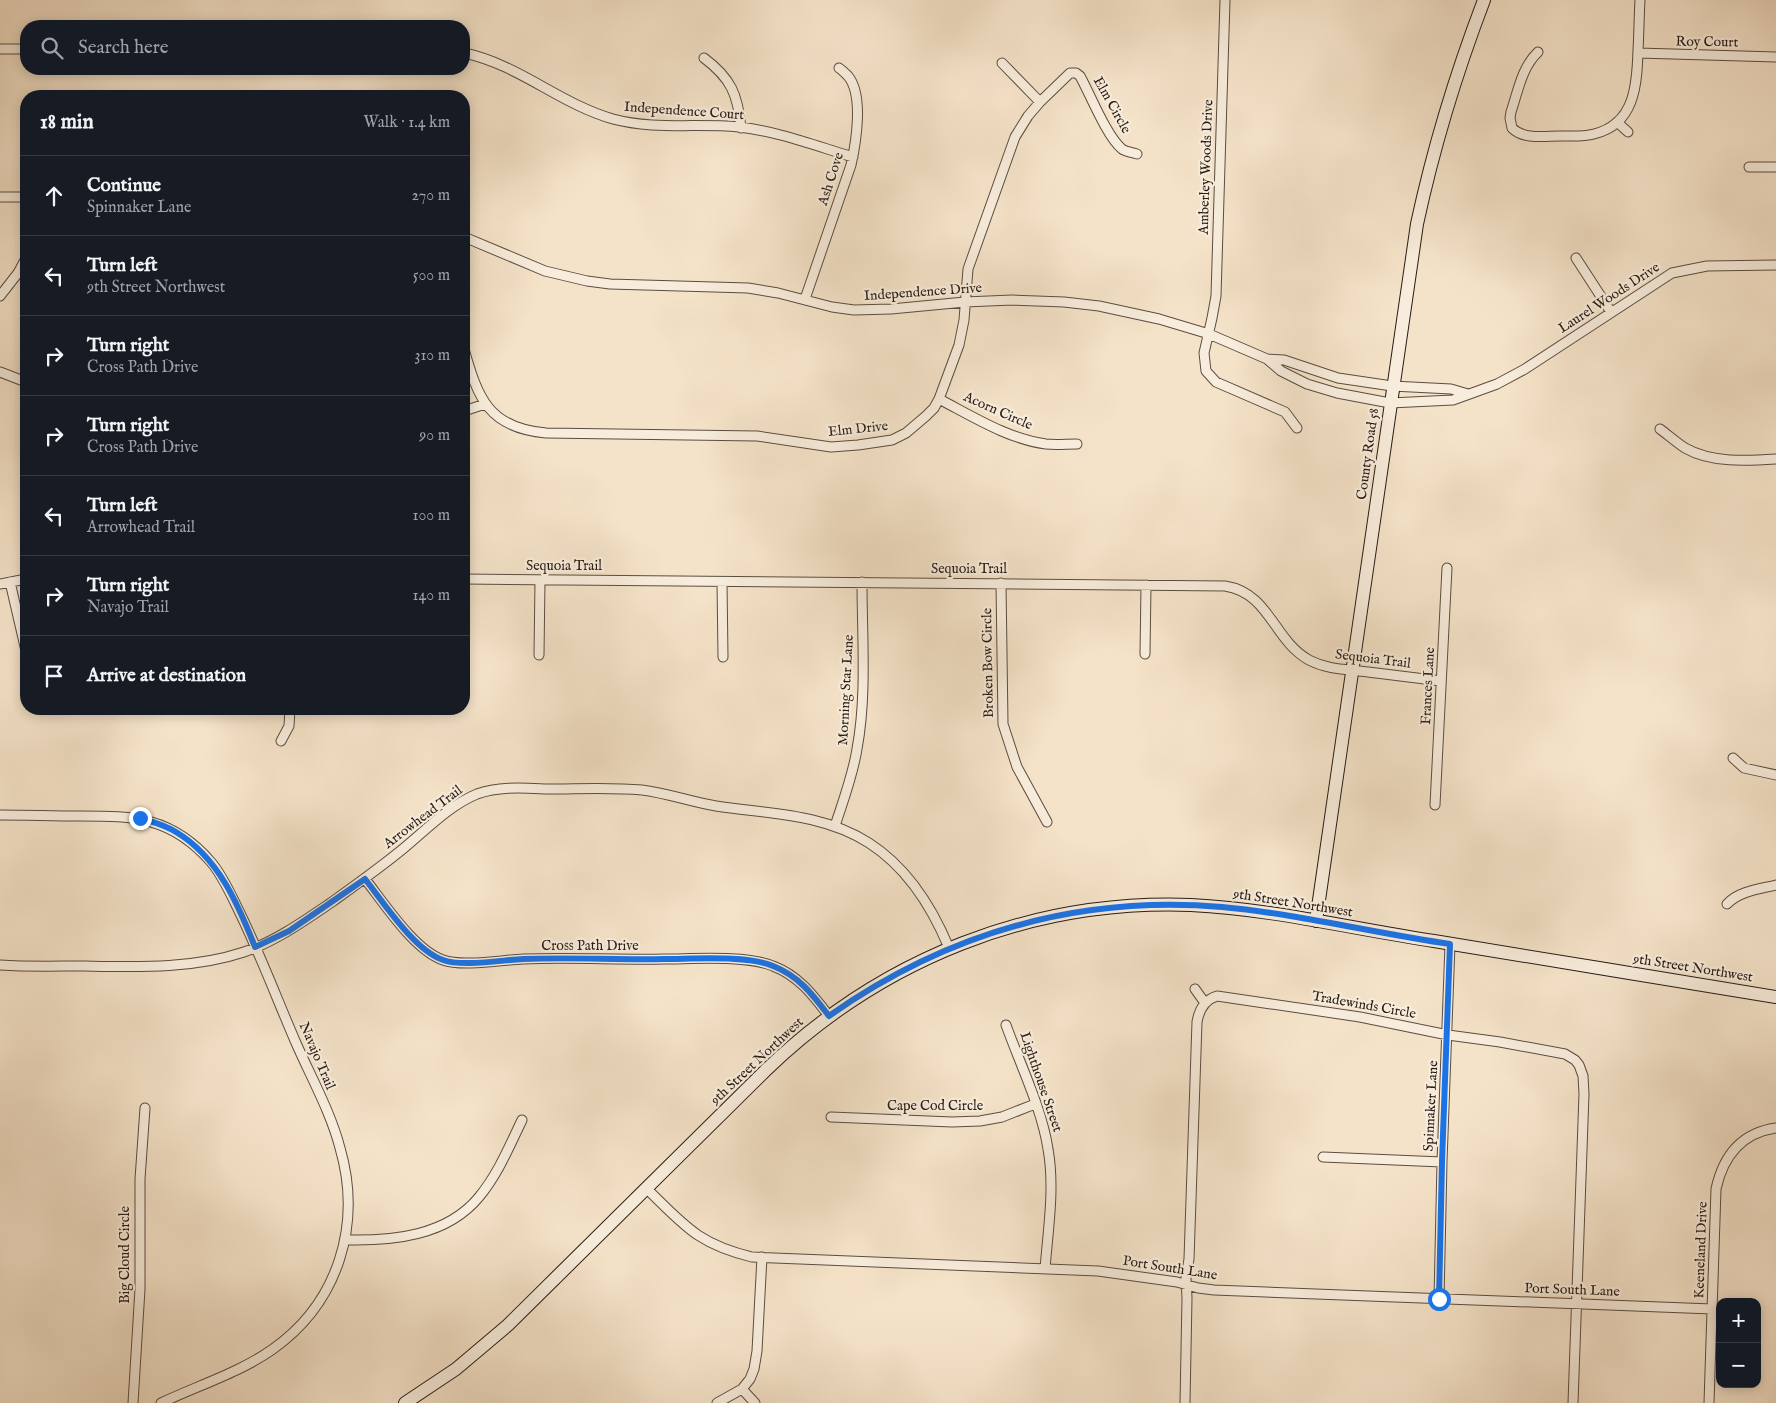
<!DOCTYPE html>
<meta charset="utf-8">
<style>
:root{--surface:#171b24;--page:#20242c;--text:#f1f3f6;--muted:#9ea1a6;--line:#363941}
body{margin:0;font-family:"IM FELL English",serif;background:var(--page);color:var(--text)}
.controls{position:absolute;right:15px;bottom:15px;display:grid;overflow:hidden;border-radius:10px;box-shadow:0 2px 12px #0003}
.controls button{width:45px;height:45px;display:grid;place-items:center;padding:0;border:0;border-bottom:1px solid var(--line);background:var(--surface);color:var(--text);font:25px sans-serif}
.stop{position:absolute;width:15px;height:15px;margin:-11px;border:4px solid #1a73e8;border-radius:50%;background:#fff}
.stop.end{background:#1a73e8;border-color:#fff;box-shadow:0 1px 5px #0008}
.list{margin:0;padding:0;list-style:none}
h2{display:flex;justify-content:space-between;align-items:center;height:65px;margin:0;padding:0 20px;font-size:21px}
h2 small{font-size:16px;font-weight:400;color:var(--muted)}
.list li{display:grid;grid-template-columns:32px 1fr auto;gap:15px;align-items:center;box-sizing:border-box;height:80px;padding:0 20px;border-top:1px solid var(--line)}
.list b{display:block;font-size:19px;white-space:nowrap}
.list p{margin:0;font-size:16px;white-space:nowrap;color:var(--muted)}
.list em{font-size:16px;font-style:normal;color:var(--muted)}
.icon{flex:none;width:28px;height:28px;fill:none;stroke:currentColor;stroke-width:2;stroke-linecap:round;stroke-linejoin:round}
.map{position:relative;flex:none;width:1776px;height:1403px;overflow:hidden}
.search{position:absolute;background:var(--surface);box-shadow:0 2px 12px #0003;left:20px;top:20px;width:450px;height:55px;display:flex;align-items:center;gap:12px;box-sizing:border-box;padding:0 18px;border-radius:20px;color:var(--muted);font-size:19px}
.panel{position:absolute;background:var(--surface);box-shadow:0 2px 12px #0003;left:20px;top:90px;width:450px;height:625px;border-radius:20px}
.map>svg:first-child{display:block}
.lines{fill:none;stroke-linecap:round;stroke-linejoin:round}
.street-casing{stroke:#5a4d41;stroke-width:11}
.secondary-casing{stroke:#271b14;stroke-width:14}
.street{stroke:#f8eddc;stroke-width:9}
.secondary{stroke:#f8eddc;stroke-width:12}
.route{stroke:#1a73e8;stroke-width:6}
.labels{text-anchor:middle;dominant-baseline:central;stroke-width:4.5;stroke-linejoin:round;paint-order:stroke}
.street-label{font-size:14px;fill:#271b14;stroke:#f8eddc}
</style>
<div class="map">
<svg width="1776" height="1403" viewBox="0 0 1776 1403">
<rect width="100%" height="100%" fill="#f5e3c9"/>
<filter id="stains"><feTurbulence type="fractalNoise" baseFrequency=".004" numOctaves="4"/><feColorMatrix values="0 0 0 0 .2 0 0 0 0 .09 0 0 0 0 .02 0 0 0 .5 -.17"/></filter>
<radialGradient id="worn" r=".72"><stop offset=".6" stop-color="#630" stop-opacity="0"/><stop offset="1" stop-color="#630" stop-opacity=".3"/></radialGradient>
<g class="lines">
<defs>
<path id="street" d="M 1225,0 L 1216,296 L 1212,318 L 1204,353 L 1206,371 L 1216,382 L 1285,412 L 1297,428
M 0,49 L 26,49
M 1538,52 C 1522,67 1518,91 1511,112 L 1510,118 L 1512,128 C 1524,140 1545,136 1560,136 C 1571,136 1583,137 1594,134 C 1635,124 1637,85 1638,50 C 1639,33 1639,17 1640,0
M 464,53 C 518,64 560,104 613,119 C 654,130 697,123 739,127 C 777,131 816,146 853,157
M 1638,53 L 1776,57
M 704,58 C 731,78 738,95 741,128
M 1002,63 L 1040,102
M 1617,122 L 1628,132
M 1749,167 L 1776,167
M 0,197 L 26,197
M 464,237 L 545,271 L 587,281 L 610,284 L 748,288 L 778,293 L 832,307 L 854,310 L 891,309 L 965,302 L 1012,300 L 1064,302 L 1099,306 L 1159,319 L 1209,334 L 1267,359 L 1281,371 L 1307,384 L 1337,393 L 1390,403 L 1453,400 L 1497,384 L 1525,369 L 1672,273 L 1707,266 L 1776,265
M 1576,258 L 1611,312
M 0,296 L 18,273 L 26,258
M 805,299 L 851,165 C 856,143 864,95 848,76 C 845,73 842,70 839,68
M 464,349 C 478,399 489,428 546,433 L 757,436 L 831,447 L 858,445 L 892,440 L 906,433 L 926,416 L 934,408 L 939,399 L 959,345 L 964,320 L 968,269 L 1015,137 L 1028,116 L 1040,102 L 1070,73 L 1076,73 L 1080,76 C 1090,94 1107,137 1122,149 C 1126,152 1132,152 1137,154
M 1267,359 L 1284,360 L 1338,378 L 1392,386 L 1451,389 L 1468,394
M 0,372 L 26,382
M 939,399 C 972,416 1008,439 1046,444 C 1056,445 1066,444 1077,444
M 464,411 L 485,404
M 1660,429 C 1668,435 1676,442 1685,448 C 1711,463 1747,461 1776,459
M 464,579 L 1225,586 C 1270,593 1273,640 1309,660 C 1328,670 1347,669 1368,672 C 1393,675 1417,678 1441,681
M 10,582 L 26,651
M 722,582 L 723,657
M 1001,583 L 1003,724 L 1017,767 L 1047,822
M 0,584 L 26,579
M 1145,654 L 1146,585
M 539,655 L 540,580
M 281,741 L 289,726 L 290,709
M 1733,758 L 1744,768 L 1776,775
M 1435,805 L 1447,568
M 0,815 C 27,815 53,816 80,816 C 135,816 172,817 211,862 C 223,876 231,895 239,911 C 260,954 277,999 296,1043 C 311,1077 331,1113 340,1148 C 362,1224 339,1302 273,1349 C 239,1373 199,1385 161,1403
M 835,826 C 843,801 853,775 857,749 C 867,695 862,637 862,582
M 365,879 C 384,903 414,950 443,960 C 462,967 502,960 523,959 C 570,957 617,960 664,959 C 693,959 747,955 773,966 C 799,976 813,995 829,1016
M 1727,904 C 1739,891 1760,889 1776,885
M 0,965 C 28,967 57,966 85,966 C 138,967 193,969 244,952 C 276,941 304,921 332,902 C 357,884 381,867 404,848 C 427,829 450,805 477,794 C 499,786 524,788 546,789 C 578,789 611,787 642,790 C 667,793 691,802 716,806 C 768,814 823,813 869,843 C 908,868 932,907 949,948
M 1195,989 L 1205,1003
M 1006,1025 C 1020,1064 1042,1109 1048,1149 C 1055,1188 1048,1229 1045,1269
M 831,1117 L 952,1122 L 980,1121 L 1002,1117 L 1035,1104
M 1323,1157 L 1442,1162
M 647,1189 C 685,1226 698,1244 752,1257 L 1098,1271 L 1177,1282 L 1198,1288 L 1214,1290 L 1712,1309
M 346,1240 C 393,1241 447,1236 479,1197 C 498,1174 509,1147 522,1120
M 1439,1299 L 1442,1162 L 1450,944
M 742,1389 L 755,1403
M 133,1403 L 140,1289 L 140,1179 L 145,1108
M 717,1403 L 742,1389 L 750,1379 L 754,1369 L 757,1351 L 762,1257
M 1185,1403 L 1187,1298 L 1186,1278 L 1189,1259 L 1197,1022 C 1199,1010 1204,1000 1217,996 L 1360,1017 L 1448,1035 L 1500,1042 L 1565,1054 L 1575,1060 L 1579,1065 L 1583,1076 L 1584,1094 L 1573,1403
M 1709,1403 L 1716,1189 C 1723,1157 1741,1133 1776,1128"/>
<path id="secondary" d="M 1316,921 L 1417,224 C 1434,145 1455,76 1484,0
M 405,1403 L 456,1369 L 508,1325 L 766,1070 C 881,959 1031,899 1191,905 C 1273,909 1353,929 1434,941 C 1548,960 1662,978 1776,997"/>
</defs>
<use href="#street" class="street-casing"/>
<use href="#secondary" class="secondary-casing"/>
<use href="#street" class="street"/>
<use href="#secondary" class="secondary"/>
</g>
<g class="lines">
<path class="route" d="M 140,818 C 153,822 165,825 176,832 C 218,857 238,904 255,947 L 289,931 L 365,879 C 384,903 414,950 443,960 C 462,967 502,960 523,959 C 570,957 617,960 664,959 C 693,959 748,955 773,966 C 799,976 813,995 829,1016 C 947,933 1077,895 1222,907 C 1298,914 1374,933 1450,944 L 1442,1162 L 1439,1299"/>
</g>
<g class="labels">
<g class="street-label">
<text transform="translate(1707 42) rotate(1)">Roy Court</text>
<text transform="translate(1112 105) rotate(61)">Elm Circle</text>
<text transform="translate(684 111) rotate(4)">Independence Court</text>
<text transform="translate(1206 167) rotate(-88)">Amberley Woods Drive</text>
<text transform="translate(831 179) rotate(-72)">Ash Cove</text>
<text transform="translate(923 292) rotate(-4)">Independence Drive</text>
<text transform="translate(1609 298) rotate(-33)">Laurel Woods Drive</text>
<text transform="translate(998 411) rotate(24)">Acorn Circle</text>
<text transform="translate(858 429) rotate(-6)">Elm Drive</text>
<text transform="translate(1368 454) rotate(-82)">County Road 58</text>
<text x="564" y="566">Sequoia Trail</text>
<text x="969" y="569">Sequoia Trail</text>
<text transform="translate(1373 659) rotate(7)">Sequoia Trail</text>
<text transform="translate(988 663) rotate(-91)">Broken Bow Circle</text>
<text transform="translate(1428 686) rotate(-87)">Frances Lane</text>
<text transform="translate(846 690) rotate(-87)">Morning Star Lane</text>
<text transform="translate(423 817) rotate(-37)">Arrowhead Trail</text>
<text transform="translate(1293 903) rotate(9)">9th Street Northwest</text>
<text x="590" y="946">Cross Path Drive</text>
<text transform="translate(1693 968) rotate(9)">9th Street Northwest</text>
<text transform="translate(1364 1005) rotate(10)">Tradewinds Circle</text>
<text transform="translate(317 1056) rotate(67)">Navajo Trail</text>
<text transform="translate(757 1061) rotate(-43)">9th Street Northwest</text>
<text transform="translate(1041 1082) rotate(71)">Lighthouse Street</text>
<text x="935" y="1106">Cape Cod Circle</text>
<text transform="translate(1431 1106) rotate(-87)">Spinnaker Lane</text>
<text transform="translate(1701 1250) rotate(-88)">Keeneland Drive</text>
<text transform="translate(125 1255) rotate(-90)">Big Cloud Circle</text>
<text transform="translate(1170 1268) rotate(9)">Port South Lane</text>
<text transform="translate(1572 1290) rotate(2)">Port South Lane</text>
</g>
</g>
<rect width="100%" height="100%" filter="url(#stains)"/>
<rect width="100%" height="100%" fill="url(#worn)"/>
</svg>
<div class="controls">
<button>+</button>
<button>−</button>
</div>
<div class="stop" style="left:1439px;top:1299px"></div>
<div class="stop end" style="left:140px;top:818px"></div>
<div class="search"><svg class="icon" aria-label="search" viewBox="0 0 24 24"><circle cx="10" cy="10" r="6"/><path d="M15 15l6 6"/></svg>Search here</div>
<section class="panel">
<h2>18 min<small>Walk · 1.4 km</small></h2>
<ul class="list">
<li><svg class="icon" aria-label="ahead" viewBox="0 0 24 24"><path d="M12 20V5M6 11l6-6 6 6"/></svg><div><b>Continue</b><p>Spinnaker Lane</p></div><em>270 m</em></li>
<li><svg class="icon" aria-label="left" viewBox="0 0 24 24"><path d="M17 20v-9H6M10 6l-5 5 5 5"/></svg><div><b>Turn left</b><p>9th Street Northwest</p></div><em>500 m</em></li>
<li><svg class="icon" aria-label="right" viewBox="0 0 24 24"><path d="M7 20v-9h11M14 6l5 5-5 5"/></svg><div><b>Turn right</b><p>Cross Path Drive</p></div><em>310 m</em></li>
<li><svg class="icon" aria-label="right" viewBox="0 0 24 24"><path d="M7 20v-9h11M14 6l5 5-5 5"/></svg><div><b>Turn right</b><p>Cross Path Drive</p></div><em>90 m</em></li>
<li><svg class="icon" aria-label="left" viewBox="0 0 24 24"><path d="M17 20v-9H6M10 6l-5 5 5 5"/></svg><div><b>Turn left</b><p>Arrowhead Trail</p></div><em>100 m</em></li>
<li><svg class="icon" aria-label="right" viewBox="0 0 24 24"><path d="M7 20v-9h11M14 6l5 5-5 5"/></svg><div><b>Turn right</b><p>Navajo Trail</p></div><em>140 m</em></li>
<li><svg class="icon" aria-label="arrive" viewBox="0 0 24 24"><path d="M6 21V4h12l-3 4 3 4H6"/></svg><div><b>Arrive at destination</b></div></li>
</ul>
</section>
</div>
